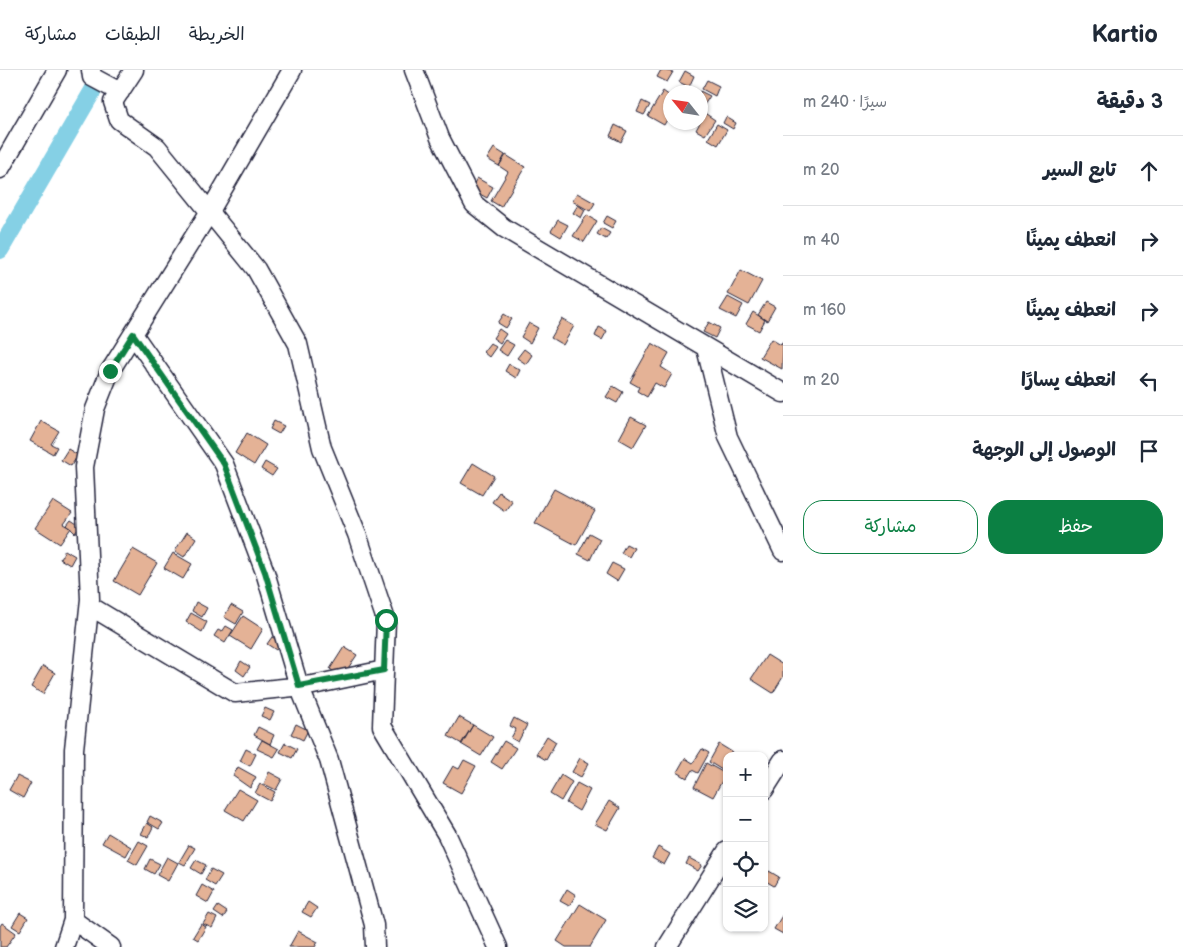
<!DOCTYPE html>
<html lang="ar">
<meta charset="utf-8">
<style>
:root{--surface:#fff;--page:#f2f2f3;--text:#1f2937;--muted:#747a83;--line:#e0e1e3;--accent:#0b8043}
body{margin:0;font-family:"Balsamiq Sans","Playpen Sans Arabic",sans-serif;background:var(--page);color:var(--text);direction:rtl}
.controls{position:absolute;right:15px;bottom:15px;display:grid;overflow:hidden;border-radius:10px;box-shadow:0 1px 4px #0004}
.controls button{width:45px;height:45px;display:grid;place-items:center;padding:0;border:0;border-bottom:1px solid var(--line);background:var(--surface);color:var(--text);font:25px sans-serif}
.compass{position:absolute;left:663px;top:15px;width:45px;height:45px;border-radius:50%;background:var(--surface);box-shadow:0 1px 4px #0004;rotate:300deg}
.stop{position:absolute;width:15px;height:15px;margin:-11px;border:4px solid #0b8043;border-radius:50%;background:#fff}
.stop.end{background:#0b8043;border-color:#fff;box-shadow:0 1px 5px #0008}
.list{margin:0;padding:0;list-style:none}
h2{display:flex;justify-content:space-between;align-items:center;height:65px;margin:0;padding:0 20px;font-size:21px}
h2 small{font-size:16px;font-weight:400;color:var(--muted)}
.list li{display:grid;grid-template-columns:32px 1fr auto;gap:15px;align-items:center;box-sizing:border-box;height:70px;padding:0 20px;border-top:1px solid var(--line)}
.list b{display:block;font-size:19px;white-space:nowrap}
.list em{font-size:16px;font-style:normal;color:var(--muted)}
.actions{display:flex;gap:10px;padding:15px 20px}
.actions a{flex:1;padding:11px 0;border:1px solid var(--accent);border-radius:20px;text-align:center;font-size:18px;color:var(--accent)}
.actions .main{background:var(--accent);color:#fff}
.icon{flex:none;width:28px;height:28px;fill:none;stroke:currentColor;stroke-width:2;stroke-linecap:round;stroke-linejoin:round}
.map{position:relative;flex:none;width:783px;height:877px;overflow:hidden;direction:ltr}
header{display:flex;align-items:center;gap:30px;box-sizing:border-box;height:70px;padding:0 25px;background:var(--surface);border-bottom:1px solid var(--line)}
header strong{font-size:24px}
nav{display:flex;gap:28px;margin-inline-start:auto;font-size:18px}
main{display:flex}
aside{flex:1;background:var(--surface)}
.map>svg:first-child{display:block}
.lines{fill:none;stroke-linecap:round;stroke-linejoin:round}
.canal{stroke:#85d0e5;stroke-width:18}
.building{fill:#e4b296;stroke:#22223b}
.minor-casing{stroke:#22223b;stroke-width:21}
.minor{stroke:#fff;stroke-width:18}
.route{stroke:#0b8043;stroke-width:6}
</style>
<header>
<strong>Kartio</strong>
<nav><a>الخريطة</a><a>الطبقات</a><a>مشاركة</a></nav>
</header>
<main>
<aside>
<h2>3 دقيقة<small>سيرًا · 240 m</small></h2>
<ul class="list">
<li><svg class="icon" aria-label="ahead" viewBox="0 0 24 24"><path d="M12 20V5M6 11l6-6 6 6"/></svg><div><b>تابع السير</b></div><em>20 m</em></li>
<li><svg class="icon" aria-label="right" viewBox="0 0 24 24"><path d="M7 20v-9h11M14 6l5 5-5 5"/></svg><div><b>انعطف يمينًا</b></div><em>40 m</em></li>
<li><svg class="icon" aria-label="right" viewBox="0 0 24 24"><path d="M7 20v-9h11M14 6l5 5-5 5"/></svg><div><b>انعطف يمينًا</b></div><em>160 m</em></li>
<li><svg class="icon" aria-label="left" viewBox="0 0 24 24"><path d="M17 20v-9H6M10 6l-5 5 5 5"/></svg><div><b>انعطف يسارًا</b></div><em>20 m</em></li>
<li><svg class="icon" aria-label="arrive" viewBox="0 0 24 24"><path d="M6 21V4h12l-3 4 3 4H6"/></svg><div><b>الوصول إلى الوجهة</b></div></li>
</ul>
<div class="actions"><a class="main">حفظ</a><a>مشاركة</a></div>
</aside>
<div class="map">
<svg width="783" height="877" viewBox="0 0 783 877">
<rect width="100%" height="100%" fill="#fff"/>
<filter id="ink" filterUnits="userSpaceOnUse"><feTurbulence type="fractalNoise" baseFrequency=".02" numOctaves="2"/><feDisplacementMap in="SourceGraphic" scale="10" xChannelSelector="R" yChannelSelector="G"/><feConvolveMatrix kernelMatrix="1 2 1 2 8 2 1 2 1" color-interpolation-filters="sRGB"/></filter>
<g filter="url(#ink)">
<g class="lines">
<path class="canal" d="M 0,180 L 95,17"/>
</g>
<path class="building" d="M 661,0 L 673,2 L 667,12 L 657,7 Z
M 685,1 L 694,6 L 689,17 L 679,12 Z
M 707,10 L 719,16 L 715,26 L 702,19 Z
M 663,21 L 670,26 L 670,49 L 668,48 L 664,55 L 648,46 Z
M 700,21 L 710,26 L 704,35 L 700,33 Z
M 642,31 L 650,35 L 644,45 L 637,42 Z
M 703,42 L 715,50 L 705,65 L 696,60 L 702,49 L 700,47 Z
M 726,47 L 736,53 L 733,59 L 723,53 Z
M 717,54 L 727,60 L 718,75 L 708,69 Z
M 615,55 L 627,61 L 621,72 L 610,66 Z
M 494,78 L 505,85 L 499,96 L 487,89 Z
M 506,85 L 525,97 L 501,137 L 491,131 L 508,102 L 499,96 Z
M 477,108 L 493,117 L 487,128 L 471,119 Z
M 577,123 L 595,133 L 590,141 L 572,131 Z
M 578,135 L 585,140 L 581,148 L 573,143 Z
M 587,145 L 597,151 L 584,172 L 573,166 Z
M 607,146 L 616,151 L 612,158 L 603,153 Z
M 558,150 L 568,155 L 561,167 L 551,161 Z
M 601,158 L 610,163 L 606,169 L 597,164 Z
M 741,200 L 762,211 L 749,235 L 728,224 Z
M 728,227 L 743,235 L 736,248 L 720,240 Z
M 766,232 L 775,237 L 767,251 L 758,245 Z
M 753,242 L 765,250 L 759,261 L 746,254 Z
M 504,244 L 512,249 L 506,258 L 498,253 Z
M 562,249 L 574,256 L 563,275 L 551,268 Z
M 709,252 L 720,258 L 715,268 L 703,262 Z
M 529,253 L 538,258 L 530,273 L 521,267 Z
M 599,257 L 607,261 L 602,270 L 595,266 Z
M 499,259 L 506,264 L 500,273 L 493,268 Z
M 771,269 L 781,275 L 783,271 L 782,299 L 760,287 Z
M 505,270 L 514,275 L 507,286 L 498,280 Z
M 490,273 L 496,277 L 489,287 L 483,282 Z
M 652,273 L 669,283 L 661,297 L 672,304 L 664,318 L 655,313 L 647,327 L 637,321 L 639,317 L 630,312 Z
M 524,279 L 532,285 L 526,294 L 517,288 Z
M 509,294 L 520,300 L 516,308 L 505,301 Z
M 613,316 L 623,322 L 617,333 L 606,327 Z
M 631,347 L 646,355 L 633,377 L 619,369 Z
M 41,351 L 59,361 L 51,374 L 57,377 L 53,384 L 30,371 Z
M 274,351 L 284,356 L 279,364 L 270,359 Z
M 247,363 L 266,375 L 254,395 L 235,383 Z
M 68,379 L 78,385 L 71,396 L 61,390 Z
M 265,392 L 277,399 L 272,406 L 261,399 Z
M 473,393 L 494,406 L 482,425 L 461,413 Z
M 554,419 L 595,441 L 576,475 L 535,453 Z
M 499,422 L 512,431 L 505,441 L 492,432 Z
M 53,431 L 72,443 L 64,454 L 71,458 L 60,474 L 35,458 Z
M 71,450 L 80,456 L 75,463 L 67,455 Z
M 187,462 L 196,468 L 184,487 L 175,481 Z
M 589,463 L 600,469 L 590,490 L 578,484 Z
M 626,474 L 634,478 L 629,487 L 621,483 Z
M 133,479 L 157,493 L 138,525 L 114,511 Z
M 65,480 L 75,486 L 70,495 L 60,489 Z
M 173,483 L 192,494 L 183,509 L 164,498 Z
M 612,493 L 624,499 L 617,511 L 606,504 Z
M 196,532 L 207,538 L 202,547 L 192,541 Z
M 231,535 L 243,542 L 236,554 L 224,547 Z
M 191,543 L 207,552 L 202,562 L 186,552 Z
M 243,546 L 263,559 L 251,579 L 230,566 Z
M 226,556 L 233,560 L 225,573 L 214,566 L 218,560 L 222,562 Z
M 272,567 L 281,572 L 276,580 L 267,574 Z
M 344,577 L 357,585 L 342,607 L 330,599 Z
M 767,585 L 783,595 L 783,607 L 773,623 L 751,609 Z
M 241,591 L 250,597 L 244,606 L 236,600 Z
M 43,596 L 55,603 L 43,624 L 31,617 Z
M 265,638 L 274,642 L 270,650 L 261,646 Z
M 459,647 L 473,655 L 462,674 L 448,666 Z
M 514,648 L 527,655 L 518,672 L 511,668 L 516,659 L 510,656 Z
M 296,654 L 308,660 L 303,670 L 291,664 Z
M 473,655 L 493,667 L 481,686 L 461,674 Z
M 258,657 L 274,665 L 270,674 L 254,665 Z
M 547,666 L 556,672 L 546,690 L 536,684 Z
M 262,670 L 279,679 L 274,687 L 257,679 Z
M 504,671 L 516,678 L 502,699 L 491,692 Z
M 285,673 L 297,679 L 292,688 L 280,682 Z
M 719,674 L 732,682 L 730,686 L 727,686 L 727,692 L 722,700 L 709,692 Z
M 246,679 L 256,684 L 250,696 L 240,691 Z
M 702,679 L 709,683 L 698,703 L 692,700 L 687,708 L 677,702 L 685,688 L 693,693 Z
M 580,688 L 589,693 L 581,707 L 572,702 Z
M 464,690 L 476,696 L 461,723 L 443,713 L 453,696 L 459,699 Z
M 706,693 L 726,704 L 713,727 L 694,717 Z
M 238,697 L 256,707 L 250,718 L 233,706 Z
M 269,702 L 282,709 L 276,720 L 264,714 Z
M 561,705 L 572,712 L 561,731 L 550,724 Z
M 17,706 L 31,713 L 23,728 L 9,720 Z
M 577,713 L 590,720 L 579,741 L 566,733 Z
M 260,714 L 275,722 L 270,731 L 255,723 Z
M 238,719 L 257,730 L 244,751 L 225,740 Z
M 609,731 L 620,738 L 607,760 L 595,754 Z
M 150,746 L 163,753 L 159,759 L 147,752 Z
M 147,753 L 153,757 L 148,767 L 141,764 Z
M 108,763 L 131,777 L 126,786 L 102,773 Z
M 139,771 L 148,776 L 137,795 L 128,790 Z
M 189,775 L 195,778 L 185,795 L 179,792 Z
M 658,777 L 670,784 L 664,795 L 652,788 Z
M 167,787 L 178,793 L 168,811 L 157,805 Z
M 689,788 L 702,795 L 698,801 L 686,794 Z
M 150,789 L 160,794 L 154,804 L 145,799 Z
M 196,790 L 206,795 L 201,804 L 191,798 Z
M 211,799 L 222,805 L 215,816 L 205,810 Z
M 769,801 L 779,807 L 774,816 L 764,810 Z
M 202,815 L 214,822 L 208,833 L 196,826 Z
M 567,819 L 576,825 L 569,836 L 560,831 Z
M 308,832 L 317,838 L 311,847 L 302,842 Z
M 580,834 L 606,850 L 590,877 L 566,877 L 557,871 Z
M 218,836 L 227,842 L 223,848 L 214,842 Z
M 20,843 L 28,848 L 20,861 L 12,856 Z
M 209,844 L 217,848 L 212,858 L 203,854 Z
M 783,844 L 783,864 L 774,859 Z
M 2,853 L 16,863 L 6,877 L 0,877 L 0,856 Z
M 201,854 L 206,857 L 198,870 L 193,867 Z
M 298,861 L 318,872 L 315,877 L 289,877 Z"/>
<g class="lines">
<defs>
<path id="minor" d="M 91,0 L 92,7 L 120,22
M 134,0 L 113,32 L 119,50 L 157,77 L 256,199 L 298,274 L 322,378 L 357,464 L 386,550 L 382,656 L 447,765 L 498,877
M 414,0 L 440,68 L 474,134 L 504,158 L 783,323
M 0,99 L 57,0
M 133,264 L 224,394 L 265,502 L 299,616 L 329,690 L 374,855 L 375,877
M 706,278 L 728,367 L 783,481
M 90,536 L 235,623 L 313,615 L 384,600
M 764,720 L 783,690
M 73,850 L 111,877
M 64,877 L 73,850 L 74,679 L 90,529 L 84,397 L 95,339 L 110,301 L 210,141 L 292,0
M 667,877 L 727,781"/>
</defs>
<use href="#minor" class="minor-casing"/>
<use href="#minor" class="minor"/>
</g>
</g>
<g class="lines" filter="url(#ink)">
<path class="route" d="M 110,301 L 133,264 L 224,394 L 265,502 L 299,616 L 384,600 L 386,550"/>
</g>
</svg>
<div class="controls">
<button>+</button>
<button>−</button>
<button><svg class="icon" aria-label="locate" viewBox="0 0 24 24"><circle cx="12" cy="12" r="6"/><path d="M12 2v4M12 18v4M2 12h4M18 12h4"/></svg></button>
<button><svg class="icon" aria-label="layers" viewBox="0 0 24 24"><path d="M12 4l9 5-9 5-9-5zM3 14l9 5 9-5"/></svg></button>
</div>
<svg class="compass" viewBox="-18 -18 36 36"><path d="M0-13l5 13h-10z" fill="#e53935"/><path d="M0 13l5-13h-10z" fill="#747a83"/></svg>
<div class="stop" style="left:386px;top:550px"></div>
<div class="stop end" style="left:110px;top:301px"></div>
</div>
</main>
